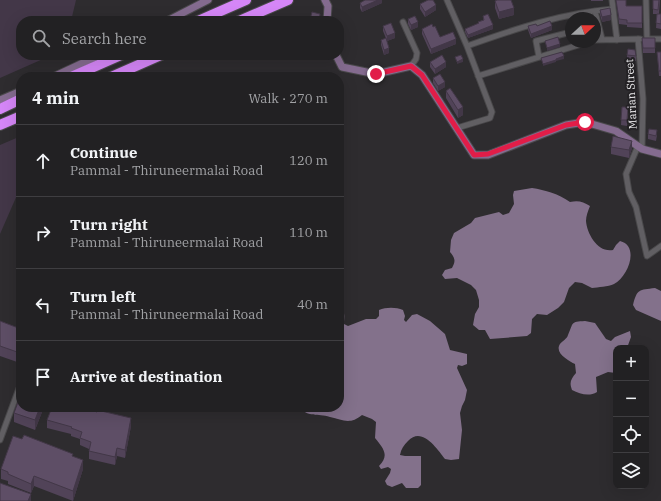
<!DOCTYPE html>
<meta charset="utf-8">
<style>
:root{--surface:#222123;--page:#2e2e30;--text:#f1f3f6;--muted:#a2a3a6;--line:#3f3e41}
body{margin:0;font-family:"IBM Plex Serif",serif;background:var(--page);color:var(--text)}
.controls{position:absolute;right:12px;bottom:12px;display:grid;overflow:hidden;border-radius:8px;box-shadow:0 4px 16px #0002}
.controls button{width:36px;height:36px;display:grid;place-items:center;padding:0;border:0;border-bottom:1px solid var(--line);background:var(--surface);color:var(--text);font:20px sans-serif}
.compass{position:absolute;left:565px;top:12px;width:36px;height:36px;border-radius:50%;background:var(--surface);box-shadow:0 4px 16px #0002;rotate:69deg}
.stop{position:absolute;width:12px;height:12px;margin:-9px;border:3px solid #e11d48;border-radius:50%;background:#fff}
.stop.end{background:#e11d48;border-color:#fff;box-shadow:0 1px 4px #0008}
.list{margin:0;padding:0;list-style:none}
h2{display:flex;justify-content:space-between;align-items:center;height:52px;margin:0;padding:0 16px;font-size:17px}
h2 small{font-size:13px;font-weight:400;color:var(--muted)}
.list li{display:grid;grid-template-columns:26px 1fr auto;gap:12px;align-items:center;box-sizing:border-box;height:72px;padding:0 16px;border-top:1px solid var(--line)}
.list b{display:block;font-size:15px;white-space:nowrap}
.list p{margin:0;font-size:13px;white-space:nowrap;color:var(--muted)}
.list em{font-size:13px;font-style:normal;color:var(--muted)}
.icon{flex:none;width:22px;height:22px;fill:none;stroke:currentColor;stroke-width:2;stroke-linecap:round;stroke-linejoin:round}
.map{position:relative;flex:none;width:661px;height:501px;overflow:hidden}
.search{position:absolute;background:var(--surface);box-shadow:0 4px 16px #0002;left:16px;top:16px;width:328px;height:44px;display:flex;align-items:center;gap:10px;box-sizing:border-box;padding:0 14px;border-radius:16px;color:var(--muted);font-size:15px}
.panel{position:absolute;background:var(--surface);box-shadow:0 4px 16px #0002;left:16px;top:72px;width:328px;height:340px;border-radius:16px}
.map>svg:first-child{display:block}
.green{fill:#433748}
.water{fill:#83718b}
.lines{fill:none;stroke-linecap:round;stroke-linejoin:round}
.street-casing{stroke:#49484a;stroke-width:7}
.secondary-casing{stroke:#49484a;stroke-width:9}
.highway-casing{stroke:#49484a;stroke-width:12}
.street{stroke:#615f63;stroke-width:5}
.secondary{stroke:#846b8f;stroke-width:7}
.highway{stroke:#d586f7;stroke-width:10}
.wall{fill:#514358}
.shaded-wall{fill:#423747}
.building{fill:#5e4e66;stroke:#423747}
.route{stroke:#e11d48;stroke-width:5}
.labels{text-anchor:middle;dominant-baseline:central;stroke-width:4;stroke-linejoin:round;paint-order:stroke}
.street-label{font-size:11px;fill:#ecebed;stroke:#242225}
</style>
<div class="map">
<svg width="661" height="501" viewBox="0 0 661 501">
<rect width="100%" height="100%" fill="#2e2c2f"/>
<path class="green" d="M 0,0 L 76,0 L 71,21 L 21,21 L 21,55 L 52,55 L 0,78 Z
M 21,136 L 21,186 L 0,234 L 0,145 Z"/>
<path class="water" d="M 532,188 C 545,190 559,194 570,202 C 579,200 583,202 590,206 C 588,211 586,216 586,221 C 587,234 598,253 613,250 L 616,245 L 620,241 C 640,246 628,277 614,284 C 608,287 598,287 592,288 L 582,283 L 575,282 L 569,288 L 564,302 L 558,308 L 547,315 L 537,314 L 532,319 L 531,333 L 527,336 L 490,339 L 485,330 L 479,330 L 473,325 L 475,314 L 479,307 L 479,300 L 476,290 L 471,285 L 457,278 L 445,279 L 442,275 L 445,270 L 452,268 C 456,261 455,258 450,252 L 451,240 L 454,233 L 471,223 L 475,218 L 499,212 L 503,215 L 509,213 L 514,204 L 513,195 L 514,191 Z
M 655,288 L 661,291 L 661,321 L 636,310 L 633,305 C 637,289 639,290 655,288 Z
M 339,305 C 346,312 344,315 344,324 L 348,326 L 366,319 L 376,319 L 379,316 L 379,310 C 386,307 396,307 403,310 L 405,316 L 404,320 L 406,322 L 412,315 L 417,314 L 430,321 L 445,334 L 450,350 L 467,354 L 467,364 L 462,366 L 458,365 L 457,368 L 467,390 L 465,400 L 462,406 L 460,413 L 462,430 L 459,459 L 451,460 L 445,459 C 437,449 422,426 408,441 C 404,445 401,449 400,455 L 405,456 L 421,456 L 421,485 L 418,488 L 406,488 L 402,483 L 392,487 L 387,485 L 385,481 L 390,473 L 391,469 L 388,467 L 381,469 L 379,466 C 390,455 383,448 375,438 L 376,422 L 372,419 L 362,415 C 350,425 343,420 330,417 C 317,413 309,418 299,407 L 339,407 Z
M 585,321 L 595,323 L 606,339 L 611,341 L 615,337 L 630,331 L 631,337 L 627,348 L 616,348 L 616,373 L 608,372 L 596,377 L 597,392 C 589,397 580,394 572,390 C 569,382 571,379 576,373 L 575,364 C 569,361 554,353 560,344 C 562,341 567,339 568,335 C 574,322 570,322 585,321 Z"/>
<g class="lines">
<defs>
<path id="street" d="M 447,0 L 467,46 L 492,112 L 490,118 L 457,128
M 612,0 L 617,40
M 646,0 L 647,39
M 595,11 L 602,39
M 403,22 L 417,53 L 416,59 L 411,66
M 638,39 L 643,99 L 642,149
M 650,39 L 661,39
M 595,40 L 640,39
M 467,46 C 515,29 562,13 613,9
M 539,57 L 536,41 L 571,32
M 478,76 L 588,42
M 638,146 L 626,174 L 629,192 L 636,207 L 647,256 L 661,246
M 0,440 L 21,383"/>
<path id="secondary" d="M 325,0 L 328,6 L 327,21
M 167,21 L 208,0
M 336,55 L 342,67 L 376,74 L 411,66 L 422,75 L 474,155 L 488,155 L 566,125 L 585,122 L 616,131 L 642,149 L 661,154
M 53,77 L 100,55
M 0,100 L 21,91"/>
<path id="highway" d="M 198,21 L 246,0
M 239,21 L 288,0
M 71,77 L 121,55
M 111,77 L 161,55
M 0,109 L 21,99
M 0,125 L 21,116"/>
</defs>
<use href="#street" class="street-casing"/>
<use href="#secondary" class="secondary-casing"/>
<use href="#highway" class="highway-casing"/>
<use href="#street" class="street"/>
<use href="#secondary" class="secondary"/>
<use href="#highway" class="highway"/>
</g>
<path class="wall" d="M 382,0 L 382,3 L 362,12 L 360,8 L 360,3 Z
M 591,0 L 603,0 L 603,1 L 591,1 Z
M 616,0 L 629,0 L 626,0 L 626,6 L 642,6 L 642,28 L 627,27 L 627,25 L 619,24 Z
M 653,0 L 660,0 L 659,14 L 661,14 L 661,29 L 656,28 L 657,14 L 653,14 Z
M 495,1 L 514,15 L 499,19 L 495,8 Z
M 420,4 L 436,10 L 425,17 L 420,9 Z
M 600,10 L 611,20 L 602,22 L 600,15 Z
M 483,16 L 493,29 L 468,38 L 465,32 L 465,29 L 478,24 L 478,22 L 483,20 Z
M 408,19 L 418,27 L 411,30 L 408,24 Z
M 383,26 L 395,38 L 387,41 L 383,31 Z
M 528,26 L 537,26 L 552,30 L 531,38 L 528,30 Z
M 422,29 L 440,37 L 456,44 L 431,54 L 422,34 Z
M 642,38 L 655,38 L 655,53 L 643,53 Z
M 381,40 L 389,53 L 384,55 L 381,45 Z
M 657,52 L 661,52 L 661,76 L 659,76 Z
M 627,55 L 636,56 L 636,61 L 627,60 Z
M 430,62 L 446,67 L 435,74 L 430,67 Z
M 433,78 L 445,87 L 438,91 L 433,83 Z
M 446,91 L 463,115 L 458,118 L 446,98 Z
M 622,107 L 628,107 L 627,126 L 621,125 Z
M 648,134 L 657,135 L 656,141 L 648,139 Z
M 611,147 L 632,148 L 629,158 L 611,154 Z
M 0,321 L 21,329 L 20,363 L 0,356 Z
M 44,407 L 35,430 L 14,422 L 14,413 Z
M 47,420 L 131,426 L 125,458 L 117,456 L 115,465 L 89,459 L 89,449 L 80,445 L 80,439 L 71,436 L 71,434 L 47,428 Z
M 73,456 L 83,469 L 73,501 L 34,486 L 31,493 L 8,484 L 8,481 L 1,479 L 1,469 Z"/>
<path class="shaded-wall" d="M 378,0 L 382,0 L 382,3 L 362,12 L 362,7 Z
M 436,5 L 436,10 L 425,17 L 425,12 Z
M 514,8 L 514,15 L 499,19 L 499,12 Z
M 611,15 L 611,20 L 602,22 L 602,17 Z
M 418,22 L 418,27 L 411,30 L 411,25 Z
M 493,25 L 493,29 L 468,38 L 468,35 Z
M 552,26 L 552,30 L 531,38 L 531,34 Z
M 395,33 L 395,38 L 387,41 L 387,36 Z
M 456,39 L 456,44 L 431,54 L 431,49 Z
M 560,44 L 560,47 L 547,51 L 547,48 Z
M 389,48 L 389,53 L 384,55 L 384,50 Z
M 564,56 L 564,59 L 556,61 L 556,62 L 543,66 L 543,64 Z
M 463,59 L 463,62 L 457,64 L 457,62 Z
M 446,62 L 446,67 L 435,74 L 435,69 Z
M 445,82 L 445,87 L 438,91 L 438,86 Z
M 342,87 L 342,89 L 339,91 L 339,89 Z
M 463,107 L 463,115 L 458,118 L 458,110 Z
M 632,141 L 632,148 L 629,158 L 629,150 Z
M 21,349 L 21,359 L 20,363 L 20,353 Z
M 40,407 L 44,407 L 35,430 L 35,420 Z
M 131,418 L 131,426 L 125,458 L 125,450 Z
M 117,448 L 117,456 L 115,465 L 115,457 Z
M 83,460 L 83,469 L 73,501 L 73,491 Z
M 34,476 L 34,486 L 31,493 L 31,484 Z
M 31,494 L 31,501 L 28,501 Z"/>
<path class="building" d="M 365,0 L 378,0 L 362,7 L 360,3 Z
M 428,0 L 433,0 L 436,5 L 425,12 L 420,4 Z
M 497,0 L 511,0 L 514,8 L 499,12 L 495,1 Z
M 616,0 L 626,0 L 626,6 L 642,6 L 642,23 L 627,23 L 627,20 L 619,19 Z
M 653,0 L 659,0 L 658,10 L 653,9 Z
M 610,8 L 611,15 L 602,17 L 600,10 Z
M 312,12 L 320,14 L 319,21 L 310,20 Z
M 488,14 L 493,25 L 468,35 L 465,29 L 479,23 L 478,22 L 484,20 L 483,16 Z
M 657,14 L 661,14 L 661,24 L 656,23 Z
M 415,16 L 418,22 L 411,25 L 408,19 Z
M 550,21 L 552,26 L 531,34 L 528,26 L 536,24 L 537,26 Z
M 391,23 L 395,33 L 387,36 L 383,26 Z
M 432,24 L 433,27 L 435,26 L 440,37 L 453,32 L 456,39 L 431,49 L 422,29 Z
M 558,37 L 560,44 L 547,48 L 545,41 Z
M 386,38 L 389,48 L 384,50 L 381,40 Z
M 642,38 L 655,38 L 655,48 L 643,48 Z
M 628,49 L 635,50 L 636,56 L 627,55 Z
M 562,52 L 564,56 L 556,59 L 556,60 L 543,64 L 541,58 Z
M 657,52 L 661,52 L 661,71 L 659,71 Z
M 442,55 L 446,62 L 435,69 L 430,62 Z
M 461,55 L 463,59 L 457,62 L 455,57 Z
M 333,74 L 335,77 L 329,77 Z
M 440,74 L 445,82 L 438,86 L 433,78 Z
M 339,83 L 342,87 L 339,89 Z
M 450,88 L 463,107 L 458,110 L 446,91 Z
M 622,107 L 628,107 L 627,120 L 621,120 Z
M 649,129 L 657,130 L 656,136 L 648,134 Z
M 613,136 L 632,141 L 629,150 L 611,147 Z
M 0,321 L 21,329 L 21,349 L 20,353 L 0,346 Z
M 21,394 L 21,407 L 40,407 L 35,420 L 14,413 Z
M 52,407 L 75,407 L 79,408 L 79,407 L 82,407 L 97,412 L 97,410 L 131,418 L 125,450 L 117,448 L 115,457 L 89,451 L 91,442 L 80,438 L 82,432 L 71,428 L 72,427 L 47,420 Z
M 24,435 L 73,454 L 72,456 L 83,460 L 73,491 L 34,476 L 31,484 L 8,474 L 8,472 L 1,469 L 13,436 L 22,439 Z
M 0,483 L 31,494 L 28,501 L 0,501 Z"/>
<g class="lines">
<path class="route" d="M 376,74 L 411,66 L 422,75 L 474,155 L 488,154 L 566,125 L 585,122"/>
</g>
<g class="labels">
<g class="street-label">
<text transform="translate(631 94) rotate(-93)">Marian Street</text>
</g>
</g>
</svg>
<div class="controls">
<button>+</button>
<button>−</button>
<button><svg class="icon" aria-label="locate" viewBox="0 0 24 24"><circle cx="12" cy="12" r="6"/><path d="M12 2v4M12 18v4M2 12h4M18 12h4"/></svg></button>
<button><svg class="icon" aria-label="layers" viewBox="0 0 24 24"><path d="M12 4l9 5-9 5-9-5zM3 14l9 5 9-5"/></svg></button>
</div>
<svg class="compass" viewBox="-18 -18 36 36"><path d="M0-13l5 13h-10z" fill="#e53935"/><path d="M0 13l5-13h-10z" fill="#a2a3a6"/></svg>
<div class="stop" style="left:585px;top:122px"></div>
<div class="stop end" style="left:376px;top:74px"></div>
<div class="search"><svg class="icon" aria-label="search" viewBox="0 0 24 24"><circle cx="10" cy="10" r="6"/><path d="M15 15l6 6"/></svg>Search here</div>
<section class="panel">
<h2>4 min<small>Walk · 270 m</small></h2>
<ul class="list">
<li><svg class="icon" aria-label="ahead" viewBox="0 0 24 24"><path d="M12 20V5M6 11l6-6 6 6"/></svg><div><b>Continue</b><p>Pammal - Thiruneermalai Road</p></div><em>120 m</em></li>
<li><svg class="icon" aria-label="right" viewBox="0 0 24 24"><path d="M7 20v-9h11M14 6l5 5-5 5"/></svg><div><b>Turn right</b><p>Pammal - Thiruneermalai Road</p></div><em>110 m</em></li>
<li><svg class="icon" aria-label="left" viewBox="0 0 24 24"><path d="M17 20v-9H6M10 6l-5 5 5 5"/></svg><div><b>Turn left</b><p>Pammal - Thiruneermalai Road</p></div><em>40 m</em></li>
<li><svg class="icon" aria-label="arrive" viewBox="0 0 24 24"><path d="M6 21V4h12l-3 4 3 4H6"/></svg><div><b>Arrive at destination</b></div></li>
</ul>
</section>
</div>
